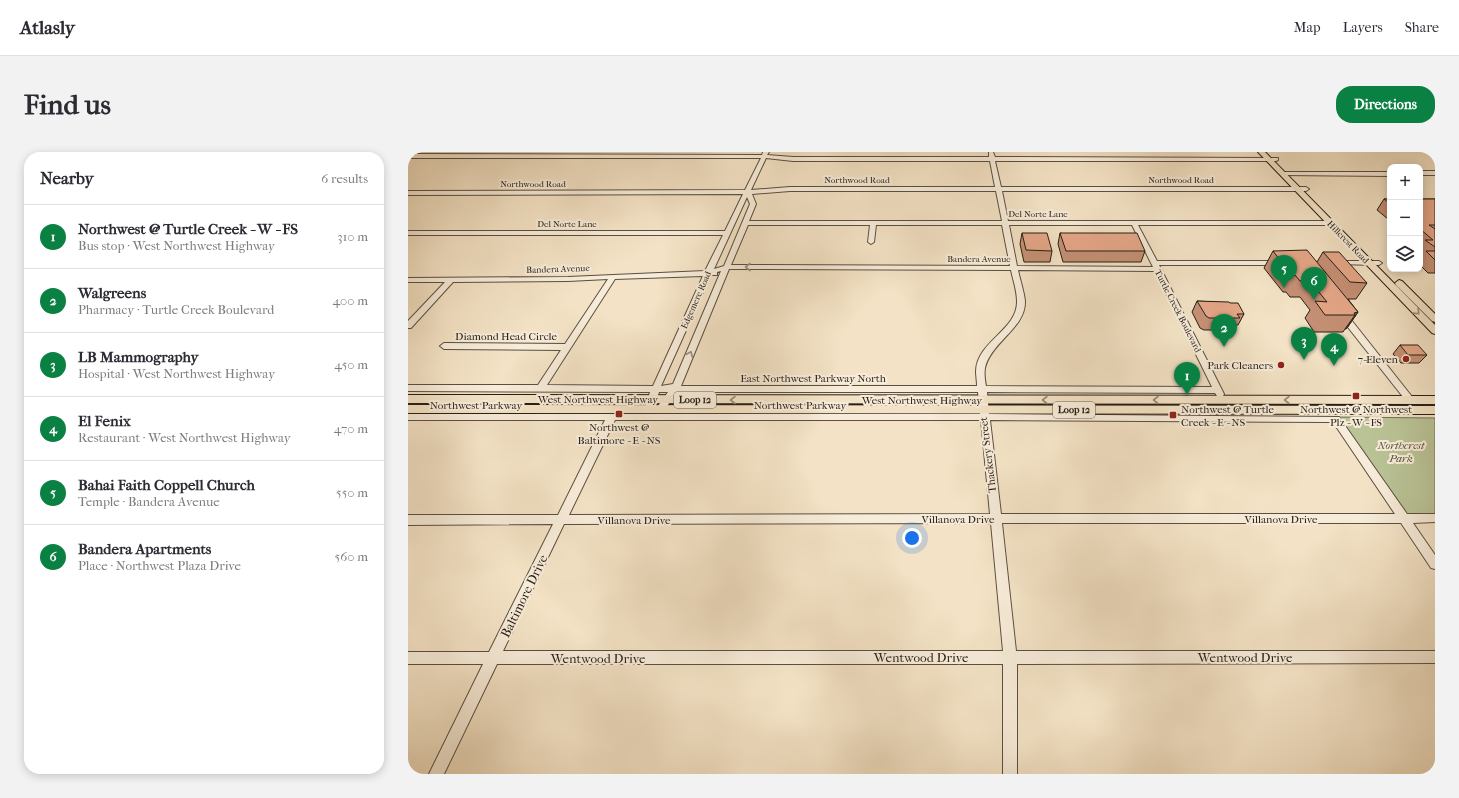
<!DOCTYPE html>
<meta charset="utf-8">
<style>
:root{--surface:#fff;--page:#f2f2f3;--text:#2b2b33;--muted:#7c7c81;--line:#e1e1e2;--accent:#0b8043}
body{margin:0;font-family:"IM FELL French Canon",serif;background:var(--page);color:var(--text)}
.controls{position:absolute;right:12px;top:12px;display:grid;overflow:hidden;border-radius:8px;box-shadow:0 2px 10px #0003}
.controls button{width:36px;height:36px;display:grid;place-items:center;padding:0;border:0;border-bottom:1px solid var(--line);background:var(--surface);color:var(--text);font:20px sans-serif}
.you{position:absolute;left:504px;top:386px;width:14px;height:14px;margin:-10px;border:3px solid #fff;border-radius:50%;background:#1a73e8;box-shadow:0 0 0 6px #1a73e833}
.badge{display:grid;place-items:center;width:26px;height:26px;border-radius:50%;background:var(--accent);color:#fff;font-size:13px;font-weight:700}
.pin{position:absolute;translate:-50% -33px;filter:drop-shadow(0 1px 2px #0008)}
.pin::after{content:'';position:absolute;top:21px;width:14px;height:12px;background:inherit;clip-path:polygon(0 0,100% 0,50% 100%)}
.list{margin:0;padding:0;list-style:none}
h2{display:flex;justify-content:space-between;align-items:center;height:52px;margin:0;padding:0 16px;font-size:17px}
h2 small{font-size:13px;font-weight:400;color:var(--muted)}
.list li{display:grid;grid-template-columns:26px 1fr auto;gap:12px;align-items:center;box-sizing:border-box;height:64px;padding:0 16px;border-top:1px solid var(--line)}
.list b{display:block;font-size:15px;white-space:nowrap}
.list p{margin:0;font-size:13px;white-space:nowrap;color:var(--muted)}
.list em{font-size:13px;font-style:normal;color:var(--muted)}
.icon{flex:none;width:22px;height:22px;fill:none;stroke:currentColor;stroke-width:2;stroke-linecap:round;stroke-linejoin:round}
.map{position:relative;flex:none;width:1027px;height:622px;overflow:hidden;border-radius:16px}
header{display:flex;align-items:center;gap:24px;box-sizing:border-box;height:56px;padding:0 20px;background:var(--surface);border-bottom:1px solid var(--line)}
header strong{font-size:19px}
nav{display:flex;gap:22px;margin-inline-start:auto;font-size:14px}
.intro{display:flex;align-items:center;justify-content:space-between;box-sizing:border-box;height:96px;padding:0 24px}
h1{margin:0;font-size:28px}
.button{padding:10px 18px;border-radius:16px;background:var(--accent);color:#fff;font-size:14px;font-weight:700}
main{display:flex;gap:24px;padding:0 24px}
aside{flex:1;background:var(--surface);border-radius:16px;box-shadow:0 2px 10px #0003}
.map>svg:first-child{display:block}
.green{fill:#b9c396;stroke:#707056}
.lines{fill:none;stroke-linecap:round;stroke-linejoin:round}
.minor-casing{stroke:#5a4f41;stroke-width:2}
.major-casing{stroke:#271e15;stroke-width:2}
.minor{fill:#f7ecd9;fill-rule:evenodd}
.major{fill:#f3e2c5;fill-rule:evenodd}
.wall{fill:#c59075;stroke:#271e15}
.shaded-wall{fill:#a0755f;stroke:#271e15}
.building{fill:#e5a788;stroke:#271e15}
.oneway{stroke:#998f81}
.oneway2{stroke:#978a76}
.poi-dot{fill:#8f2418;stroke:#f7ecd9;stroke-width:1.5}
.labels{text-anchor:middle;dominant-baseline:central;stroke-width:4;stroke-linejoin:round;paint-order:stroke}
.far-street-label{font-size:9px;fill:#271e15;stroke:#f7ecd9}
.shield{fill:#f7ecd9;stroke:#655c50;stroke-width:1}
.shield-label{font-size:10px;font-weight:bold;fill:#271e15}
.street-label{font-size:11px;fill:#271e15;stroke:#f7ecd9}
.poi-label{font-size:11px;fill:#271e15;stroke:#f7ecd9;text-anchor:end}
.park-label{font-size:11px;font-style:italic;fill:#53503c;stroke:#f7ecd9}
.near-street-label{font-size:13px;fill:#271e15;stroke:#f7ecd9}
</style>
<header>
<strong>Atlasly</strong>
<nav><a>Map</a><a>Layers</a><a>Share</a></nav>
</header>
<div class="intro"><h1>Find us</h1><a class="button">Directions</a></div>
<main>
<aside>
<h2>Nearby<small>6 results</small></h2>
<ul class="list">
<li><span class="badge">1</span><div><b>Northwest @ Turtle Creek - W - FS</b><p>Bus stop · West Northwest Highway</p></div><em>310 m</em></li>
<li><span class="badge">2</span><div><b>Walgreens</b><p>Pharmacy · Turtle Creek Boulevard</p></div><em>400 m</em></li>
<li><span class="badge">3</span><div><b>LB Mammography</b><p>Hospital · West Northwest Highway</p></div><em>450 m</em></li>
<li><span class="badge">4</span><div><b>El Fenix</b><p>Restaurant · West Northwest Highway</p></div><em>470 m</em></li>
<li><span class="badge">5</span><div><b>Bahai Faith Coppell Church</b><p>Temple · Bandera Avenue</p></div><em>550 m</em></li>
<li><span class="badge">6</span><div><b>Bandera Apartments</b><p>Place · Northwest Plaza Drive</p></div><em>560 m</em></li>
</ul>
</aside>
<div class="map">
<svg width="1027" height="622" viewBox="0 0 1027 622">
<rect width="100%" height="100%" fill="#f3e2c5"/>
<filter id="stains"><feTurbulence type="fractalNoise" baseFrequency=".005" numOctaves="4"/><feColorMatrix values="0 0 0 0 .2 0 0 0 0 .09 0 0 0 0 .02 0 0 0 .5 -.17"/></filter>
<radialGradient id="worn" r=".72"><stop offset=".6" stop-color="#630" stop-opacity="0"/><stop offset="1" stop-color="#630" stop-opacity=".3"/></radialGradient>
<path class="green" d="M 929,265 L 1027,266 L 1027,363 L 996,363 Z"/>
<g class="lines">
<defs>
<path id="minor" d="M 355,0 L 361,0 L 359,3 L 385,5 L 581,5 L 581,0 L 585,0 L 587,5 L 870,6 L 870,8 L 868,9 L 587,9 L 593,35 L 898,35 L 901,37 L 898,39 L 594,39 L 600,69 L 923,69 L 926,71 L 923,73 L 730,73 L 749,109 L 872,109 L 875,111 L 872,113 L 751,113 L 816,242 L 815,244 L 809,244 L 807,241 L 579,240 L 581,262 L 931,265 L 999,362 L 1027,362 L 1027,370 L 1005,371 L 1027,403 L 1027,417 L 1023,416 L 993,371 L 594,371 L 608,499 L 1027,499 L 1027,511 L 609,512 L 609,622 L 595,622 L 595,512 L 89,512 L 36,622 L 21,622 L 75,512 L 0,512 L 0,500 L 81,500 L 145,372 L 0,373 L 0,363 L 150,363 L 197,268 L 0,268 L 0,262 L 572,262 L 570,240 L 269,240 L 255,260 L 252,261 L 247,258 L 260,240 L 251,240 L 246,258 L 241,261 L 236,258 L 242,240 L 0,239 L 0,233 L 130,233 L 153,198 L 36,197 L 32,194 L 36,191 L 157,192 L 200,127 L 160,129 L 45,130 L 3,176 L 0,176 L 0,169 L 37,130 L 0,130 L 0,126 L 160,125 L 297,119 L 315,83 L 0,83 L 0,79 L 317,79 L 335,42 L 0,43 L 0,39 L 337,38 L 353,6 L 0,6 L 0,2 L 354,3 ZM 358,6 L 385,9 L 582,9 L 587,35 L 382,35 L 343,38 ZM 382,39 L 588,39 L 594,69 L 341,69 L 348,52 L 344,42 ZM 339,45 L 342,52 L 316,114 L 306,117 ZM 340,73 L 462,73 L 460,90 L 463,92 L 466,90 L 468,73 L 594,73 L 602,114 L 323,113 ZM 601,73 L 724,73 L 745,115 L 609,114 ZM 321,117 L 603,118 C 605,128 609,139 609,149 C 610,178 569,189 568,219 C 568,224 569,229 569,234 L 273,234 ZM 610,118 L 747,119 L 804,235 L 578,234 C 577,229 576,222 577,216 C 583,190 618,176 617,149 C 616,139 612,128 610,118 ZM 313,119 L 265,232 L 253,234 L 303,123 L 309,123 L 309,120 ZM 295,124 L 245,234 L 139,233 L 207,127 ZM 207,268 L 573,268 L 582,362 L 161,363 ZM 582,268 L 925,270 L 987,362 L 593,362 ZM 583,371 L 595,499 L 95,499 L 156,372 Z
M 1012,19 L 1027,19 L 1027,23 L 1012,23 Z
M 875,20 L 982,20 L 982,24 L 873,23 L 872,22 Z
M 928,109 L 971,109 L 974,111 L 971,113 L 926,112 L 925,111 Z
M 931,160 L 937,160 L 1005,246 L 1007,248 L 1005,250 L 999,250 L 931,164 Z"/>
<path id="major" d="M 850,0 L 857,0 L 1027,173 L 1027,182 L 1024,181 Z
M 991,128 L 994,129 L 1027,162 L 1027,170 L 1024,169 L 988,133 L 987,131 Z
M 0,243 L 1027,244 L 1027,252 L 0,251 Z
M 0,253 L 1027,254 L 1027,262 L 0,261 Z"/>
</defs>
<use href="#minor" class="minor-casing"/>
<use href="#major" class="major-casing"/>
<use href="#minor" class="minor"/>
<use href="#major" class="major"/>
</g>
<path class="wall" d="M 976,47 L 982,47 L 982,72 L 980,71 L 980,67 L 969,58 Z
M 1012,47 L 1027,47 L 1027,121 L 1020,121 L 1012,113 L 1012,107 L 1015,103 L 1012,101 Z
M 614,81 L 644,99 L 642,110 L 616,110 L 612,92 Z
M 652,81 L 737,99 L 733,110 L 655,110 L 650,92 Z
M 865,99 L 909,110 L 915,100 L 959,131 L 948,147 L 940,147 L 950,160 L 939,176 L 937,177 L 935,180 L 906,180 L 897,166 L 902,158 L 892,145 L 882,145 L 878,140 L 875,140 L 856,116 Z
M 789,149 L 822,151 L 836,162 L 830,173 L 828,173 L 826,178 L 796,178 L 792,176 L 784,160 Z
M 992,193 L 1019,203 L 1011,211 L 993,211 L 985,202 Z"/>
<path class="shaded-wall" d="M 950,160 L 939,176 L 937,177 L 947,163 L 946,161 Z"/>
<path class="building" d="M 976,47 L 982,47 L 982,52 Z
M 1012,47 L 1027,47 L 1027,73 L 1021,73 L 1027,77 L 1027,95 L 1017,88 L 1025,88 L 1012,77 Z
M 614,81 L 639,81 L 644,99 L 618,98 Z
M 652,81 L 729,81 L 737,99 L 658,99 Z
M 899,98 L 950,160 L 946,161 L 947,163 L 917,163 L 907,149 L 919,150 L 902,129 L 892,129 L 887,123 L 884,124 L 865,99 Z
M 1018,99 L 1027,99 L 1027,108 Z
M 915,100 L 931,100 L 959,131 L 942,130 Z
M 789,149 L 821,150 L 822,151 L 830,151 L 836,162 L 829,162 L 832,166 L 801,166 L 798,164 Z
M 992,193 L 1010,193 L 1019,203 L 1000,203 Z"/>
<defs><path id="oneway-chevron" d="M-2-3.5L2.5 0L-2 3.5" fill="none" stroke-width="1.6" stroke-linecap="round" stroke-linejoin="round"/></defs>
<g class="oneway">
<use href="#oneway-chevron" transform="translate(340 115) rotate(-180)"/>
<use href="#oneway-chevron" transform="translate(282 202) rotate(-67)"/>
</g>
<g class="oneway2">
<use href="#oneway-chevron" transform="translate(1009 160) rotate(46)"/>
<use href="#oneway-chevron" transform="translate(325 248) rotate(-180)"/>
<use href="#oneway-chevron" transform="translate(637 248) rotate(180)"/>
<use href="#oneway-chevron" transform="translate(748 248) rotate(180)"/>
<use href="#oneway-chevron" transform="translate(879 248) rotate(-180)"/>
</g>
<g class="poi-dot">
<circle cx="998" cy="207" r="4"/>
<circle cx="873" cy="213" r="4"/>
<rect x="944" y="240" width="8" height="8" rx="2"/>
<rect x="207" y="258" width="8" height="8" rx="2"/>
<rect x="761" y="259" width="8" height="8" rx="2"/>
</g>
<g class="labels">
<g class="far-street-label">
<text x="449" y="28">Northwood Road</text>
<text x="773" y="28">Northwood Road</text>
<text x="125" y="32">Northwood Road</text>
<text x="630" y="62">Del Norte Lane</text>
<text x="159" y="72">Del Norte Lane</text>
<text transform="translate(940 90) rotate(46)">Hillcrest Road</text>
<text x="571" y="107">Bandera Avenue</text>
<text transform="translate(150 117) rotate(-2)">Bandera Avenue</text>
<text transform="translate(288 148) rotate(-66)">Edgemere Road</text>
<text transform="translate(770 159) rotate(63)">Turtle Creek Boulevard</text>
</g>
<g class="shield">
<rect x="266" y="240" width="42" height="16" rx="3"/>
<rect x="645" y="250" width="42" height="16" rx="3"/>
</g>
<g class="shield-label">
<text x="287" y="248">Loop 12</text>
<text x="666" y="258">Loop 12</text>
</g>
<g class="street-label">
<text x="98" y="184">Diamond Head Circle</text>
<text x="405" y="226">East Northwest Parkway North</text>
<text x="190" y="247">West Northwest Highway</text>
<text x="514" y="248">West Northwest Highway</text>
<text x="68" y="253">Northwest Parkway</text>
<text x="392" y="253">Northwest Parkway</text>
<text transform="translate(580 303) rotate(-97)">Thackery Street</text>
<text x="550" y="367">Villanova Drive</text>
<text x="873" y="367">Villanova Drive</text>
<text x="226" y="368">Villanova Drive</text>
</g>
<g class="poi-label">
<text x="990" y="207">7-Eleven</text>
<text x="865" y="213">Park Cleaners</text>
<text x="773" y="257" text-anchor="start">Northwest @ Turtle<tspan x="773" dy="13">Creek - E - NS</tspan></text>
<text x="948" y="257" text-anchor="middle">Northwest @ Northwest<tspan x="948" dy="13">Plz - W - FS</tspan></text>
<text x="211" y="275" text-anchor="middle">Northwest @<tspan x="211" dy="13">Baltimore - E - NS</tspan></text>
</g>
<g class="park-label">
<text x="993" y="293">Northcrest<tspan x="993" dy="13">Park</tspan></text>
</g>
<g class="near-street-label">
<text transform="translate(116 444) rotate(-64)">Baltimore Drive</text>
<text x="513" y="505">Wentwood Drive</text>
<text x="837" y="505">Wentwood Drive</text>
<text x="190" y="506">Wentwood Drive</text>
</g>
</g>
<rect width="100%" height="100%" filter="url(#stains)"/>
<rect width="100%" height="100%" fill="url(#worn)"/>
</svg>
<div class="controls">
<button>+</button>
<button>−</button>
<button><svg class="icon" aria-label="layers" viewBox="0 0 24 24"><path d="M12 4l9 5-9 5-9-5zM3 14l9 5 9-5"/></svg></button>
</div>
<div class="you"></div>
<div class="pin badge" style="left:779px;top:243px">1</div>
<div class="pin badge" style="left:816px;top:195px">2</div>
<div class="pin badge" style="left:896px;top:208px">3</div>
<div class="pin badge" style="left:926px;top:214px">4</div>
<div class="pin badge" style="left:876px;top:136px">5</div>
<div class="pin badge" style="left:906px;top:148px">6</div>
</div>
</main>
